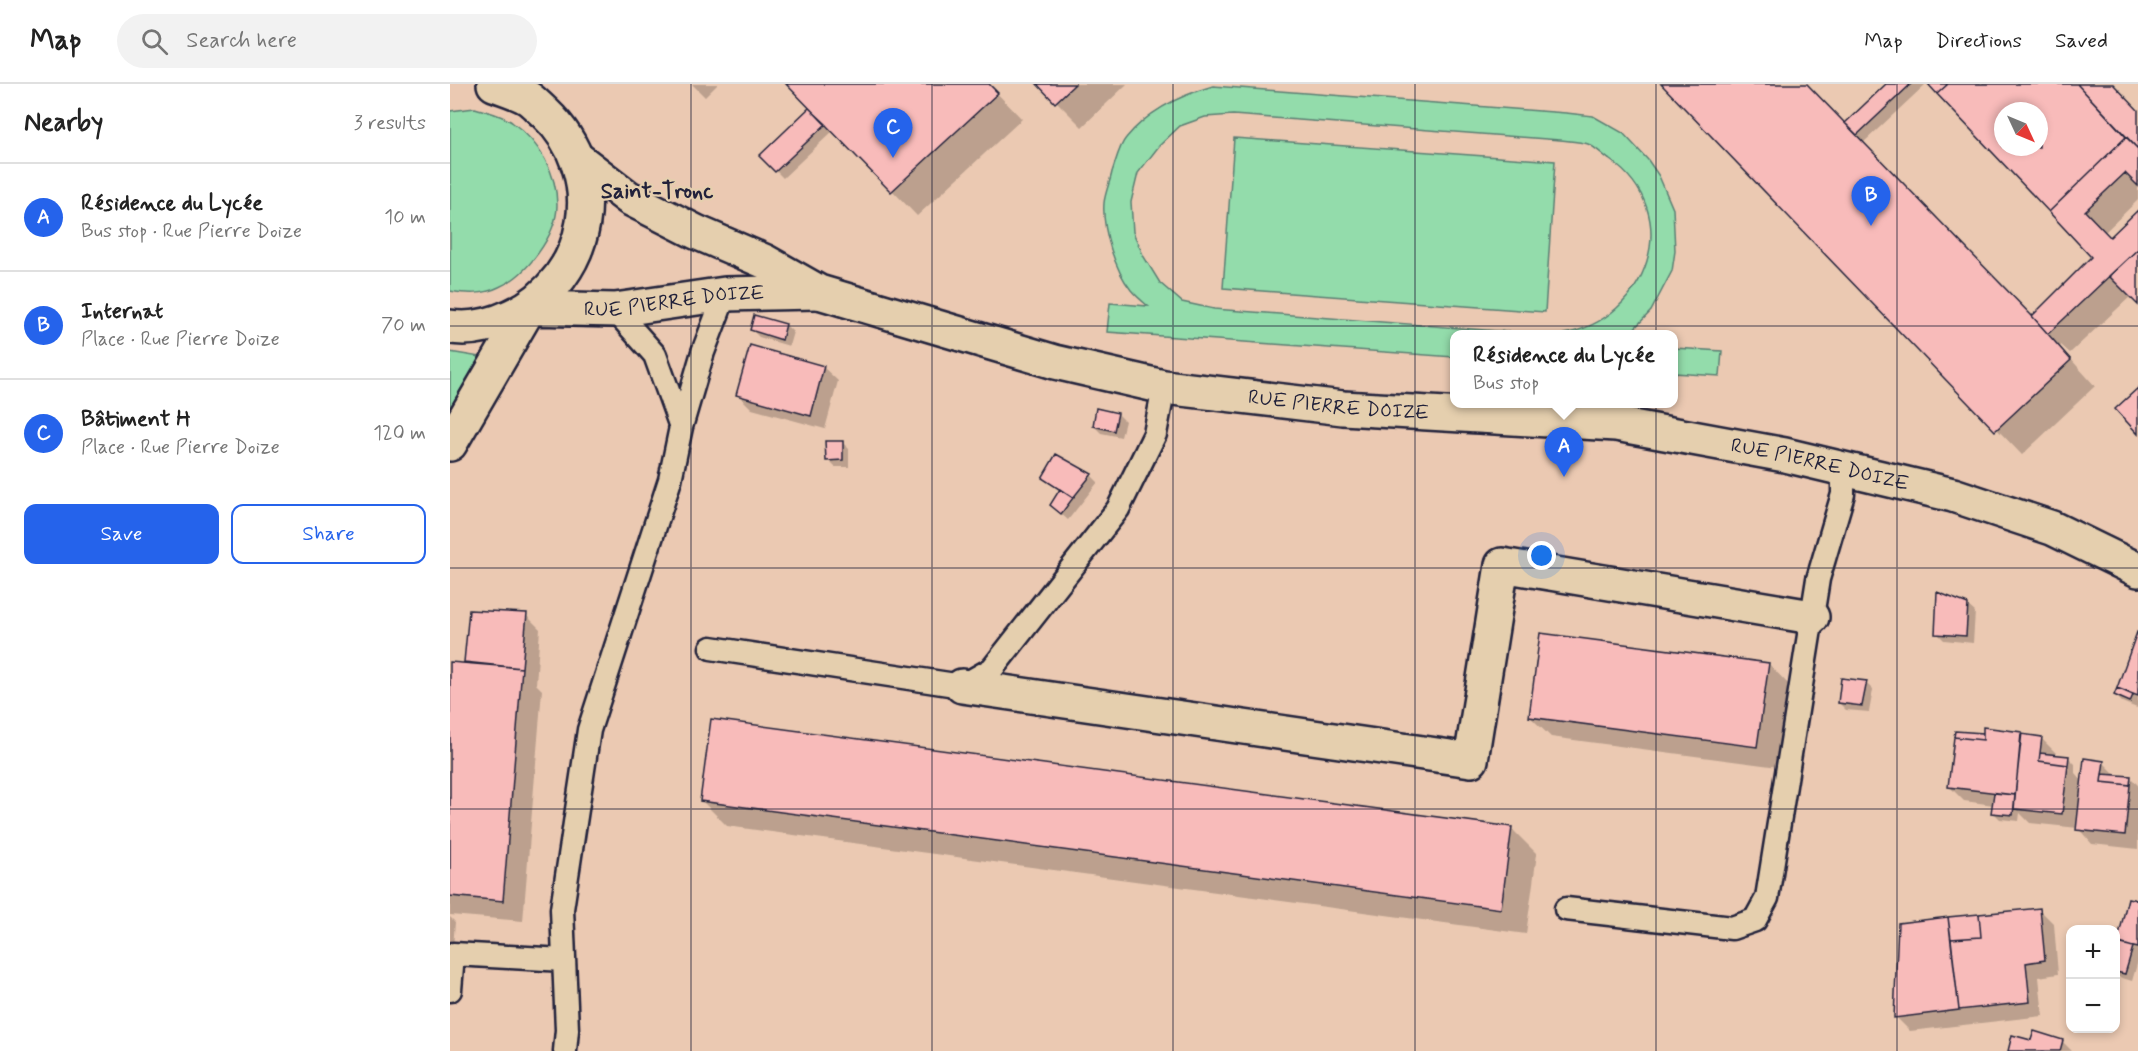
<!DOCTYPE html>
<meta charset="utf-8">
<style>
:root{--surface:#fff;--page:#f2f2f2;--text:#222;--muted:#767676;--line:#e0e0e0;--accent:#2563eb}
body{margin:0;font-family:Mynerve,sans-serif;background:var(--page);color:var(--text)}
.controls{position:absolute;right:18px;bottom:18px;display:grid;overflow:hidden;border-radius:12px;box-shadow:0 3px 9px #0003}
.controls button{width:54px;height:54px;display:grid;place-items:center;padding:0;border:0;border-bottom:2px solid var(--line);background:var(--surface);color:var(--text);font:30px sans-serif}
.compass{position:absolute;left:1544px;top:18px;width:54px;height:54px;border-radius:50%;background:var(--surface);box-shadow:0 3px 9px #0003;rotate:134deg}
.you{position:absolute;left:1092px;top:472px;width:21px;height:21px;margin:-15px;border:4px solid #fff;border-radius:50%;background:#1a73e8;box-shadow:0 0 0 9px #1a73e833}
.badge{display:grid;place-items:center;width:39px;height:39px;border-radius:50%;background:var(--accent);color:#fff;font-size:20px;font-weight:700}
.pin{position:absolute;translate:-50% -50px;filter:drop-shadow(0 2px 3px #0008)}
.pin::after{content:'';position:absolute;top:32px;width:21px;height:18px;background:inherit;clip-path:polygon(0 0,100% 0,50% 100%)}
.popup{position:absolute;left:1000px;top:246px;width:228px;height:78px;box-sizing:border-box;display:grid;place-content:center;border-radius:12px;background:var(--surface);filter:drop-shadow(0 2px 4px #0005);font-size:20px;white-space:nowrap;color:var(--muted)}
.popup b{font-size:22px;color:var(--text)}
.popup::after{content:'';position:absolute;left:50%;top:100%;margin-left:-12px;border:12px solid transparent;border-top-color:var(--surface)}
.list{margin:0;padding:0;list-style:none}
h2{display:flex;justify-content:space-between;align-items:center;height:78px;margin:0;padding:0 24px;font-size:26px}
h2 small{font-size:20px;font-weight:400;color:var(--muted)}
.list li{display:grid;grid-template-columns:39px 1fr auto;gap:18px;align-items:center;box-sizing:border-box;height:108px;padding:0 24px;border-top:2px solid var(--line)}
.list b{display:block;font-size:22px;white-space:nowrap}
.list p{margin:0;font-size:20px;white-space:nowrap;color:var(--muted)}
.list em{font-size:20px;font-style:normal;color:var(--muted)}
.actions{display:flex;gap:12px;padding:18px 24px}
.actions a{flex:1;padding:14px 0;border:2px solid var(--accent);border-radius:12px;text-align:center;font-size:21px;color:var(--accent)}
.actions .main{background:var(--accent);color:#fff}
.icon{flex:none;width:33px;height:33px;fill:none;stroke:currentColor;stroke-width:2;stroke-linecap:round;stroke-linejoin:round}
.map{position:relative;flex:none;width:1688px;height:967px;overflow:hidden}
header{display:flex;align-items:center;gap:36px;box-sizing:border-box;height:84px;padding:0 30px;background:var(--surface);border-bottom:2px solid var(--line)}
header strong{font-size:28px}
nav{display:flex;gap:33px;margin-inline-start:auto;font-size:21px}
.search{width:420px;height:54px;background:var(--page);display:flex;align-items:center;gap:15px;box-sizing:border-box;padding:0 21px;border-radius:33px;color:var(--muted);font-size:22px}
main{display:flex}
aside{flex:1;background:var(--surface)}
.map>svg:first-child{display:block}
.green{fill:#93dcab;stroke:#5a7f73;stroke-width:1.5}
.shadow{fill:#0003;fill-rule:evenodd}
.building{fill:#f8bbba;stroke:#22223b;stroke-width:1.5;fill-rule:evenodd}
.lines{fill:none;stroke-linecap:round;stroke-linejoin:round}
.lane-casing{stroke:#22223b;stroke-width:27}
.street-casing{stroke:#22223b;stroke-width:38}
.secondary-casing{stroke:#22223b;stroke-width:38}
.lane{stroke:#e5cfae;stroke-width:22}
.street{stroke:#e5cfae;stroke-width:33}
.secondary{stroke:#e5cfae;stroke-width:33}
.grid{fill:none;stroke:#22223b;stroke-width:1.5;stroke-opacity:0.55}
.labels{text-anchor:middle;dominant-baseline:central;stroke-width:4.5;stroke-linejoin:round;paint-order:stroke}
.street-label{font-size:20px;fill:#22223b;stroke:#e5cfae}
.quarter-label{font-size:22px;font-weight:bold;fill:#22223b;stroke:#e5cfae}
</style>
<header>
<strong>Map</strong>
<div class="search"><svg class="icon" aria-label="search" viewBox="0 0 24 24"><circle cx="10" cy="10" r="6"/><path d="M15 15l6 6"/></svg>Search here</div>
<nav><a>Map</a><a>Directions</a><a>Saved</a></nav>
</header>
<main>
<aside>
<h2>Nearby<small>3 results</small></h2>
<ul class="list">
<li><span class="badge">A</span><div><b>Résidence du Lycée</b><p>Bus stop · Rue Pierre Doize</p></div><em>10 m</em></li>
<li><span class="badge">B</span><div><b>Internat</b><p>Place · Rue Pierre Doize</p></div><em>70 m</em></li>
<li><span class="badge">C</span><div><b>Bâtiment H</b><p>Place · Rue Pierre Doize</p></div><em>120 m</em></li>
</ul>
<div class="actions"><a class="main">Save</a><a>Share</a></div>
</aside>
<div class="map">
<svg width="1688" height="967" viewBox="0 0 1688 967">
<rect width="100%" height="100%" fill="#ebc9b2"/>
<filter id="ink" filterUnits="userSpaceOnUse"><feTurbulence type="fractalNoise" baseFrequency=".0167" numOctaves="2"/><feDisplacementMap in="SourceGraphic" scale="12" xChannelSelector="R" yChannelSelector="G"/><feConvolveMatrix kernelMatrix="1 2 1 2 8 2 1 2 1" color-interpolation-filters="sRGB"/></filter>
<g filter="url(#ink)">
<path class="green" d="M 763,2 L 1116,29 L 1143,32 L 1173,49 L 1198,76 L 1209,92 L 1223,125 L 1225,167 L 1222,187 L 1201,227 L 1179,250 L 1113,250 C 1198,235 1236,129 1160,76 C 1153,71 1145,63 1138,60 C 1130,57 1119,57 1110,56 L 783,31 L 755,33 L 730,42 L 709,62 L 688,89 L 681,118 L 683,148 L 694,173 L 710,199 L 732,218 L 764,225 L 1085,250 L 1004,250 L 1004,273 L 657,248 L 660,219 L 698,222 C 692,217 686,212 681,206 C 665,186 652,145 654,119 C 655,109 660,98 662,88 C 666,77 669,62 676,54 C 698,27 731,11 763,2 Z
M 25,24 C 38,28 53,31 63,39 C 89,58 107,89 107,121 C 107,151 76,192 49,203 C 33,211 17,210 0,207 L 0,27 Z
M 784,54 L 1105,77 L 1095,228 L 773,204 Z
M 1224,264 L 1272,267 L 1270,292 L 1224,289 Z
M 0,268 L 30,273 L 0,324 Z"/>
<path class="shadow" d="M 242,0 L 268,0 L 255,13 Z
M 340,0 L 538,0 L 572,35 L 467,132 L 384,46 L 333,94 L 311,72 L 359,26 L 379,45 L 381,43 Z
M 589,0 L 677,0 L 632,43 Z
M 1213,0 L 1357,0 L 1396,40 L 1438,0 L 1476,0 L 1413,59 L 1582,234 L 1643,173 L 1481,0 L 1662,0 L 1688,27 L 1688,116 L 1655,148 L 1661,155 L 1688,128 L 1688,219 L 1681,212 L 1620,269 L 1611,261 L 1610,263 L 1645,302 L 1572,371 ZM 1553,27 L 1589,27 L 1589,63 L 1553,63 Z
M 336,241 L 343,248 L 339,262 L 309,253 L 302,246 Z
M 373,283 L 388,297 L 375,345 L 302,325 L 287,310 Z
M 668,330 L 675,337 L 671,353 L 651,349 L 644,342 Z
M 392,358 L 399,365 L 399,383 L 385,383 L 378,376 Z
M 607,372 L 641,391 L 648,398 L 618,436 L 609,428 L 611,407 L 593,394 Z
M 1517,521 L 1525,528 L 1523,559 L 1494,556 L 1487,549 Z
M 76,531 L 90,545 L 86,600 L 92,606 L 73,837 L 0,831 L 0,579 L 19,581 L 16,578 Z
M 1688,550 L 1688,622 L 1687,624 L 1672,618 L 1665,611 Z
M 1319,580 L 1339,601 L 1328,683 L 1101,653 L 1080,633 Z
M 1416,599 L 1423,606 L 1419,628 L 1396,626 L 1389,619 Z
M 1571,649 L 1574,652 L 1591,654 L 1606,669 L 1605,672 L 1618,673 L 1625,680 L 1625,689 L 1633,698 L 1653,678 L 1667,692 L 1681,694 L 1688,701 L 1688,765 L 1642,760 L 1628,744 L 1580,739 L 1570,729 L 1569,737 L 1550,735 L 1543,728 L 1544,721 L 1514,717 L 1500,703 L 1534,651 Z
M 251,716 L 1061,744 L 1087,770 L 1076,850 L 277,742 Z
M 1688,817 L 1688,877 L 1682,897 L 1666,892 L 1666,860 L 1668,861 Z
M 1589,825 L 1604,840 L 1608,890 L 1589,893 L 1593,932 L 1460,947 L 1446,933 L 1449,840 Z
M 0,833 L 5,838 L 0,902 Z
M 1612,957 L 1622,967 L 1559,967 L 1582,958 Z"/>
<path class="building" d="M 336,0 L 539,0 L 548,9 L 441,108 Z
M 587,0 L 625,0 L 605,19 Z
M 1211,0 L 1357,0 L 1582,232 L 1621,276 L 1545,347 Z
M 1436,0 L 1461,0 L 1407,51 L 1395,39 Z
M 1478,0 L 1498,0 L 1487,10 Z
M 1498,0 L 1627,0 L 1676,53 L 1599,128 L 1487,10 ZM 1553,27 L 1589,27 L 1589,63 L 1553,63 Z
M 1627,0 L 1663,0 L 1688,26 L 1688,65 Z
M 359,24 L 376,40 L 325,88 L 309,72 Z
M 1676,53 L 1688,65 L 1688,102 L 1675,89 L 1635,127 L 1660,153 L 1688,126 L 1688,165 L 1598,250 L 1582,232 L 1641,173 L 1599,128 Z
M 1688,165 L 1688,221 L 1659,192 Z
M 304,231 L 336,240 L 332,256 L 300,246 Z
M 300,261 L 374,282 L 361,332 L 286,311 Z
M 1688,304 L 1688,350 L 1665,325 Z
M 646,324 L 668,329 L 664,347 L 643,342 Z
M 375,357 L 393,357 L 393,376 L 376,377 Z
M 606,370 L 642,390 L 623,414 L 592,394 Z
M 610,405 L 623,414 L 611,430 L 600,421 Z
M 1487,508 L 1518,520 L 1516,552 L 1485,550 Z
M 19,526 L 77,529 L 72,584 L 14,578 Z
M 1687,548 L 1688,549 L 1688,612 L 1667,604 Z
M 1090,549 L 1319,579 L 1307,663 L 1079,633 Z
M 0,578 L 72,584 L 53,817 L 0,812 Z
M 1391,594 L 1417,597 L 1412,622 L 1388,619 Z
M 1667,604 L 1683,611 L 1680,618 L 1664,611 Z
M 261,635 L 1062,743 L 1051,825 L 250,717 Z
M 1533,643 L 1572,648 L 1565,711 L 1498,703 L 1504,653 L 1533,656 Z
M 1505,647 L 1533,649 L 1533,656 L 1504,653 Z
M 1571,650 L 1592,653 L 1589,677 L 1618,681 L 1612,730 L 1564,725 Z
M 1590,669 L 1619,672 L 1618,681 L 1589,677 Z
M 1634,674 L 1654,677 L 1651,698 L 1680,701 L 1675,751 L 1626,746 Z
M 1652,690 L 1681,692 L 1680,701 L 1651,698 Z
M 1544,709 L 1565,711 L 1563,731 L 1541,729 Z
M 1678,814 L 1688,816 L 1688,864 L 1667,859 Z
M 1590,824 L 1595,876 L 1576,879 L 1580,918 L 1509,926 L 1501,855 L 1531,853 L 1529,830 Z
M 1529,830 L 1531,853 L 1501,855 L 1498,833 Z
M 1498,833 L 1509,926 L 1444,934 L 1448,839 Z
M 1666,858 L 1683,863 L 1675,890 L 1666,888 Z
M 1584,947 L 1613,956 L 1610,967 L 1558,967 L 1562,951 L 1581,956 Z"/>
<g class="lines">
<defs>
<path id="lane" d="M 165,226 L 205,271 L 231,343
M 261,564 L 512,602 L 542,585 L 668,425 L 705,350 L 714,303
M 1116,825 L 1282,844 L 1305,836 L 1317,814 L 1368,495 L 1393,410 L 1393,385
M 0,906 L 3,870 L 114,876
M 115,967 L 117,946 L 112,825 L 139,646 L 220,396 L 231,343 L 253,268 L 275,210"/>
<path id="street" d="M 512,602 L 1021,676 L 1052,481 L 1362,533"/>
<g id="secondary">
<path id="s1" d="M 128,75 L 179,114 L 246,148 L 316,178 L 369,208 L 605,278 L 714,303 L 893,324 L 1166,340 L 1335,371 L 1503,411 L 1602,444 L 1688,486"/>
<path d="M 0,243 C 21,246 43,241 62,232 C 142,194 160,90 95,29 C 89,24 84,18 78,14 C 68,8 54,4 44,0"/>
<path id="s2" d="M 0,360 L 79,224 L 165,226 L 275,210 L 367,208"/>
</g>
</defs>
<use href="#lane" class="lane-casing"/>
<use href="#street" class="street-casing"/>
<use href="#secondary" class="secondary-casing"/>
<use href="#lane" class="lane"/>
<use href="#street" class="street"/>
<use href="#secondary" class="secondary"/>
</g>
</g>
<path class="grid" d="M 241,0 L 241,967M 482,0 L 482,967M 723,0 L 723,967M 965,0 L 965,967M 1206,0 L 1206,967M 1447,0 L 1447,967M 0,242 L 1688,242M 0,484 L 1688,484M 0,725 L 1688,725"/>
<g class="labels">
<g class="street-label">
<text stroke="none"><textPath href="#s2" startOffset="303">RUE PIERRE DOIZE</textPath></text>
<text stroke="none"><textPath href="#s1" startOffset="810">RUE PIERRE DOIZE</textPath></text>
<text stroke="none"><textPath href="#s1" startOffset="1296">RUE PIERRE DOIZE</textPath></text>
</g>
<g class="quarter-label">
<text x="207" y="108">Saint-Tronc</text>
</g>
</g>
</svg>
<div class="controls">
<button>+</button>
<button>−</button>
</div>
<svg class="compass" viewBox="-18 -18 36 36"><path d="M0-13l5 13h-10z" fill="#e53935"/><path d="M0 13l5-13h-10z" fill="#767676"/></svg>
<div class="you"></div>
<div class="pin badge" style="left:1114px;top:393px">A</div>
<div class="popup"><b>Résidence du Lycée</b>Bus stop</div>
<div class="pin badge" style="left:1421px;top:142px">B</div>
<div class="pin badge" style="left:443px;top:74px">C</div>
</div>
</main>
